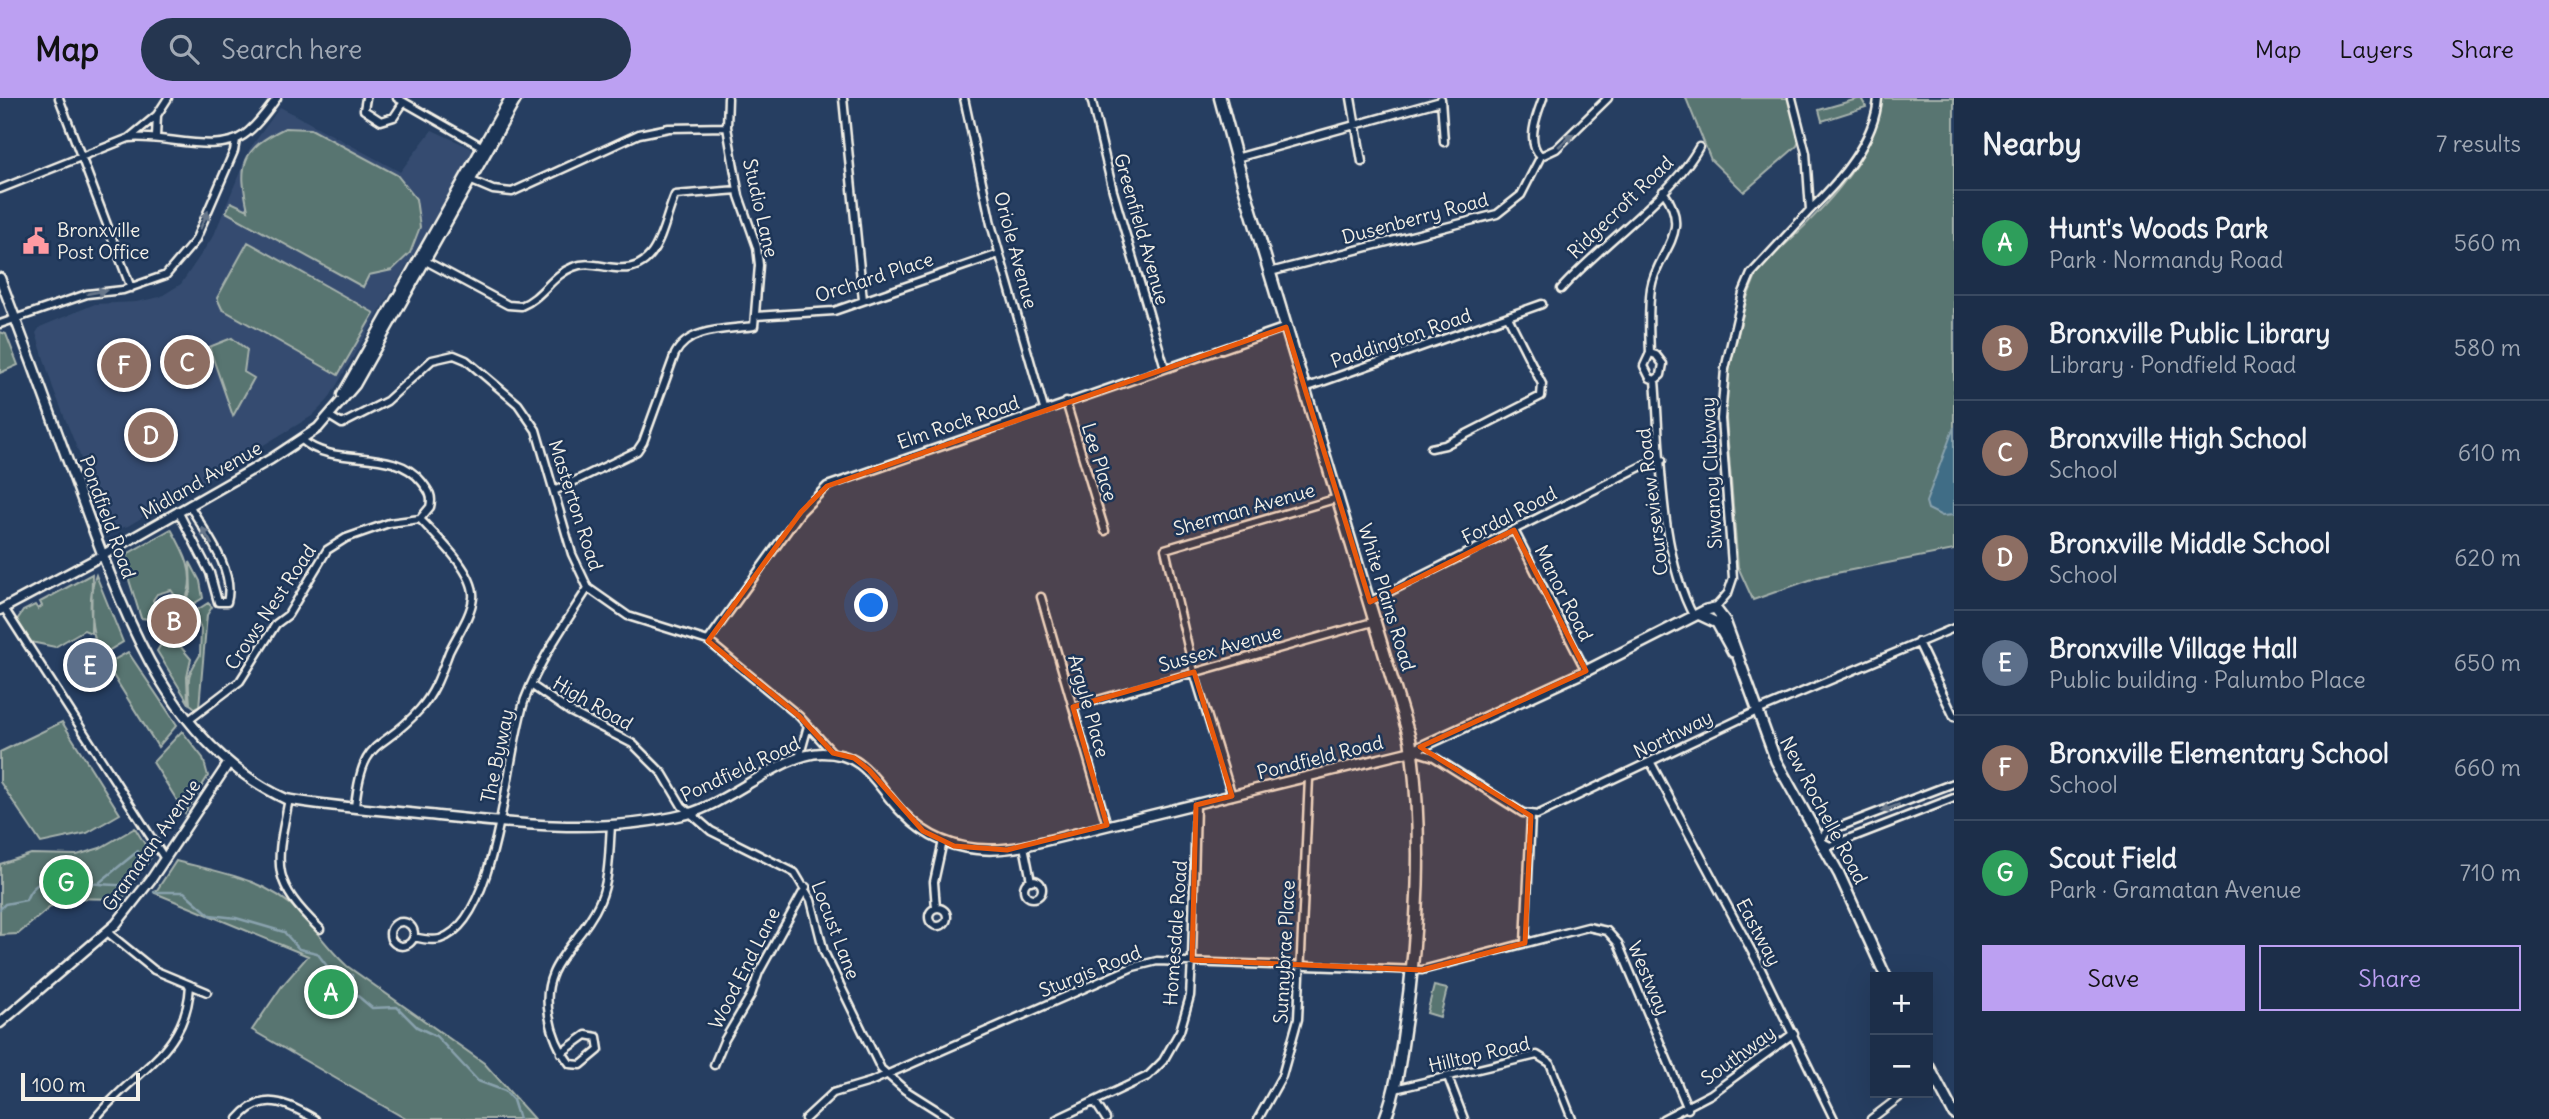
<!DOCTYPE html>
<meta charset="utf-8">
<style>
:root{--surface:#1c2e49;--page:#253650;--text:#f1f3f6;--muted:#a0a8b4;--line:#3a4a61;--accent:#bca0f2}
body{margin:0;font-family:Delius,sans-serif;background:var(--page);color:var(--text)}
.controls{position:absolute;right:21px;bottom:21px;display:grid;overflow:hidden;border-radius:0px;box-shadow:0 7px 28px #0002}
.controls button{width:63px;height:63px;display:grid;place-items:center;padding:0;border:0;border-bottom:2px solid var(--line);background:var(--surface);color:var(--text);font:35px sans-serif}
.scale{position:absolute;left:21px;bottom:18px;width:119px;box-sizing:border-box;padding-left:7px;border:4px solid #f4f1e8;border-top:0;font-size:19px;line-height:24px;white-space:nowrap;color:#f4f1e8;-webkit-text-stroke:5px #1d3557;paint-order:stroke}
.you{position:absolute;left:872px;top:508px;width:24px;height:24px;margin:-18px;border:5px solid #fff;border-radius:50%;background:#1a73e8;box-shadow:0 0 0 10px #1a73e833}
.badge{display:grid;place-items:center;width:46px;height:46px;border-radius:50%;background:var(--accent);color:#fff;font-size:23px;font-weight:700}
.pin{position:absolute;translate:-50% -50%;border:4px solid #fff;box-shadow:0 2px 7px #0006}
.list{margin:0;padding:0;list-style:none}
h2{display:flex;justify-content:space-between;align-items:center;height:91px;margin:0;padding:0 28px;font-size:30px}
h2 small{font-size:23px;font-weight:400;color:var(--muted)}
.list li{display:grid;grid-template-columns:46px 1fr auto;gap:21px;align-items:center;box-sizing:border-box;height:105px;padding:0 28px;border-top:2px solid var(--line)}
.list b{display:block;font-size:26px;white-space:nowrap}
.list p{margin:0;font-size:23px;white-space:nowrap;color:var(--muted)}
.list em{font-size:23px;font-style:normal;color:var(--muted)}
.actions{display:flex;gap:14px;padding:21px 28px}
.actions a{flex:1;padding:16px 0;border:2px solid var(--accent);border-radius:0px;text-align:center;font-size:24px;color:var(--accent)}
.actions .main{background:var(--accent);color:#111}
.icon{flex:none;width:38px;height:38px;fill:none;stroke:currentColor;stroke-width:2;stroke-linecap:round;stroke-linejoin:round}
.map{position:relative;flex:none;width:1954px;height:1021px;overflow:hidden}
header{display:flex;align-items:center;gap:42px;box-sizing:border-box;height:98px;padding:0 35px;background:var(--accent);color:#111}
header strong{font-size:33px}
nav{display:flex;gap:38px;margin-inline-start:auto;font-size:24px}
.search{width:490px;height:63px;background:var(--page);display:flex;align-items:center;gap:18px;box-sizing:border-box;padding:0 24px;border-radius:38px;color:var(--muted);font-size:26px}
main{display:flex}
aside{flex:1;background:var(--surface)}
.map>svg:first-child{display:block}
.built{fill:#354c6f}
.green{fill:#587471;stroke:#a6b2ac;stroke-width:2}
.water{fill:#416d86;stroke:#89a2ad;stroke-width:2}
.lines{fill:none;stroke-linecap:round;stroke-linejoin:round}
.stream{stroke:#89a2ad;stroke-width:2.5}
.minor-casing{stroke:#f4f1e8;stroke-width:11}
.tertiary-casing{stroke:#f4f1e8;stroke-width:13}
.secondary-casing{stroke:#f4f1e8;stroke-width:14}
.primary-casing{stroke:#f4f1e8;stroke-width:15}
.minor{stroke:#1d3557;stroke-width:6}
.tertiary{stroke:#1d3557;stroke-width:8}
.secondary{stroke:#1d3557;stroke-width:9}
.primary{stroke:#1d3557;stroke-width:10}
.oneway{fill:#68778a}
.marked{fill:#e8590c;fill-opacity:0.2;stroke:#e8590c;stroke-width:5;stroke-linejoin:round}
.labels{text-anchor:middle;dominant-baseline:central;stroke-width:5;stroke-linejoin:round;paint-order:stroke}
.street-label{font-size:19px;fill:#f4f1e8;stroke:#1d3557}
.poi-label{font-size:19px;fill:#f4f1e8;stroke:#1d3557;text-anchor:start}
</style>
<header>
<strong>Map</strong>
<div class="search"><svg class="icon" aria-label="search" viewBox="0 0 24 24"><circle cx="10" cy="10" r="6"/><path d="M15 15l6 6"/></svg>Search here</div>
<nav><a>Map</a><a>Layers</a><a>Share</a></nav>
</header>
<main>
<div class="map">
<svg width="1954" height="1021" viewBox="0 0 1954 1021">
<rect width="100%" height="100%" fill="#263e61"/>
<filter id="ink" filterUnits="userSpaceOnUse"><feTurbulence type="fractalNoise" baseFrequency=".0143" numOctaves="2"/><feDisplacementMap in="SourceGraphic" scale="14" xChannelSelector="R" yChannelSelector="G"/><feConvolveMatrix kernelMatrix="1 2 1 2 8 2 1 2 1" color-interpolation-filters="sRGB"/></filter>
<g filter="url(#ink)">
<path class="built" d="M 280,9 L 400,74 L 432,32 L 471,50 L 473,54 L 328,302 L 312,318 L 128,428 L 121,430 L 107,426 L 53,290 L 36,235 L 40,229 L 95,206 L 136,204 L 160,199 L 181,186 L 214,137 L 249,52 Z"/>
<path class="green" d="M 1686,0 L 1788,0 L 1800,41 L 1797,48 L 1744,94 L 1711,62 Z
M 1861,0 L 1866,9 L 1822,23 L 1819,12 Z
M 1882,0 L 1954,0 L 1954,452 L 1821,478 L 1753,502 L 1738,469 L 1725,308 L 1728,277 L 1747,200 L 1757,175 L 1765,165 C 1810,124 1877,64 1882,0 Z
M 285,30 L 311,31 L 397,77 L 416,101 L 420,129 L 410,155 L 392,172 L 369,177 L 363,189 L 226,114 L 231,104 L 248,112 C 238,67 241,51 285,30 Z
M 248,144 L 374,215 L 338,277 L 222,211 L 217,200 Z
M 0,234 L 6,236 L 18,267 L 0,275 Z
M 232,240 L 247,252 L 244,274 L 254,280 L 233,318 L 209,249 Z
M 171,431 C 183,452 198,477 185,502 L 176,499 L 171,492 L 157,496 L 153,502 L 163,521 L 160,528 L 150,521 L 141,520 L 124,466 L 129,455 Z
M 190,464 L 200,483 L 203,500 L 190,508 L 186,503 L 191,492 Z
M 92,476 L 91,535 L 84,532 L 55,549 L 31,544 L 17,522 L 23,513 L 35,507 L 38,511 L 42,508 L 40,504 Z
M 96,477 L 123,544 L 101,557 C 90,535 87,499 96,477 Z
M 208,505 L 212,509 L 207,517 L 199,609 L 195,610 L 190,606 C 188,578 186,580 200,557 L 201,531 L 194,514 Z
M 164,529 L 191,561 L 187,579 L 188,604 L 157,553 L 163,543 Z
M 128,554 L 177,627 L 158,649 L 106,566 Z
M 62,624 L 120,716 L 87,735 L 41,745 L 0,684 L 0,654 Z
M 182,633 L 203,660 L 208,678 L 185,715 L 153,664 Z
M 135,730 L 152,758 L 122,801 L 61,800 L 18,836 L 0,837 L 0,766 L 31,756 L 77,757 L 100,750 Z
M 176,763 C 219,774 267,781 300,815 C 316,832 329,852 347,868 L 484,965 L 534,1021 L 406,1021 L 252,932 L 282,888 L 308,858 L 155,795 Z
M 1434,888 L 1447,891 L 1440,919 L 1427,915 Z"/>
<path class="water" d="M 1954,329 L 1954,417 L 1942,418 L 1928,411 L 1926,404 Z"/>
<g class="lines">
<path class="stream" d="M 100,784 L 138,753
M 154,794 L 184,794 L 210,817 L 236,820 L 284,834 L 299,851 L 317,855 L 330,872 L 352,877 L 353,894 L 372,910 L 397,909 L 417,929 L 436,938 L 478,983 L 505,993 L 513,1002 L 519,1021
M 0,811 L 5,806 L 26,802 C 37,771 74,783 99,786 C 110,787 121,787 133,788"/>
<defs>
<path id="minor" d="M 59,0 L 131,190
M 366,0 L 364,12 L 381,23 L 394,19 L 404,4
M 397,0 L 483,49
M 843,0 L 863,202
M 964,0 L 991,126 L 1044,311
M 1091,0 L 1113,93 L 1165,270
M 1351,0 L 1362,64
M 1543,0 C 1537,16 1525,45 1541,58 L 1556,51 L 1608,0
M 1441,1 L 1444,44
M 156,39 L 157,17
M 129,40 L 157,17 L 168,0
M 1236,60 L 1441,3
M 467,81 L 493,92 L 512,94 L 639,36 L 669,30 L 727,29
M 0,91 L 129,40 C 162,36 217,57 244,37 C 257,28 267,13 277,0
M 1810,112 C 1840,83 1875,43 1878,0
M 422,161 L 508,207 L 521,208 C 542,200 552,177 573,169 C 589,163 601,169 616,170 C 660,175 662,126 675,97 L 738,92
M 1270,174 L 1497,116 L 1521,97 L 1541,58
M 1561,191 C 1600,147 1673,97 1699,49
M 755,218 L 834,213 L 999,156
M 0,226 L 87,196 L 123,192 L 166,177 L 195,143 L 234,53 L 236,42
M 1650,255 C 1649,233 1648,211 1651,190 C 1657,153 1694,135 1663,93
M 1655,282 L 1650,280 L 1644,268 L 1650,255 L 1656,257 L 1663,266 L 1661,277 L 1655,282 C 1661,355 1659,455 1694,519
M 1305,290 L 1542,206
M 1066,304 L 1105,433
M 329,318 L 342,326 L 387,303 L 432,262 L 454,257 L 466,262 L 518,306 L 536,332 L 572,456 L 588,490 L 628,518 L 708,543 L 799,618 L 833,655
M 1431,350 L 1445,347 L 1541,298 L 1542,286 L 1508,219
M 554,393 L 637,353 L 643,344 L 675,256 C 689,229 727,232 754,228 L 759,167 L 757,149 L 739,98 L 727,29 L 728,0
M 178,413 L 210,475 L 218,504 L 227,504 C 236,472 204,433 189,407
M 1514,432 L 1586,573
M 1041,499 L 1107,727
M 1371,503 L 1648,365 L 1662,362
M 4,510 L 165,761
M 1715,510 L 1728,495 L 1733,480 L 1721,321 L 1725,271 L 1743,195 L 1751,176 L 1810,112 L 1806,55 L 1792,0
M 708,543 L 801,414 L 827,388 L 1286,229
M 1918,544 L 1954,619
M 531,587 L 569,613 L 633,646 L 663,676 L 682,708 L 711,733 L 795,775 L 811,802 L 824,854 L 881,971 L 905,992 L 951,1021
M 1073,609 L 1376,523
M 189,622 L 240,583 L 276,526 L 288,517 L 327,452 L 346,440 L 389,425 L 420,421 L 430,409 C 433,398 429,393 422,384 C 393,347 335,371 302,342
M 1414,653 L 1434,659 L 1523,715 L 1537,717 L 1757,613 L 1954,530
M 799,660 L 808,628
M 1651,665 L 1759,867 L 1834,1021
M 1954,685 L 1826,734 L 1820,743 L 1830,748 L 1954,700
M 1232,698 L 1194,574 L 1165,451 L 1338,400
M 289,701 C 276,767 269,782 320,831
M 355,709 C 363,635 380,657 420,611 C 435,594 441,575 449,554 C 457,537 471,518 473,500 C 476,475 436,438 420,421
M 1024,748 L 1031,783
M1024 791a9 9 0 1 1 18 0a9 9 0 1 1-18 0Z
M 936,810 L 934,784 L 943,743
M929 819a9 9 0 1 1 18 0a9 9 0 1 1-18 0Z
M390 836a12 12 0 1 1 24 0a12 12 0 1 1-24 0Z
M 107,834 L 154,872 L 207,894
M 414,839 C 422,841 432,843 440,841 C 499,823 506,654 525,601 C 541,560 565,526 588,490
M 1525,845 L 1531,718
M 561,955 L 586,937 L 597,939 L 599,952 L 581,967 L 570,966 C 558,951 552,935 549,917 C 539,864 581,847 600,803 C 610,780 609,752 611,728
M 714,967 L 724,943 L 751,897 L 759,874 L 806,789
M 1448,979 L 1464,1021
M 1395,991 L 1537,957 L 1550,965 L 1572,1021
M 1095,1004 L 1106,1021
M 95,1021 C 132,973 187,956 190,887
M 238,1021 C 262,992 287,1005 315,1021
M 805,1021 L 833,995 L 870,984 L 1133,869 L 1157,863 L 1422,872 L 1588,829 L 1607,833 L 1618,845 L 1688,1011
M 1057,1021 L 1148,978 L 1163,963 L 1180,933 L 1190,898 L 1192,862 L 1196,707
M 1258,1021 L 1282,978 L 1298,921 L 1309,680
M 1663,1021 L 1711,996 L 1794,935
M 1871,1021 L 1905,995"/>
<path id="tertiary" d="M 0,180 C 26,249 52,319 77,388 C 121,506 163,644 286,701 C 333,709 381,712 429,717 C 516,726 601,737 687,716 C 729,705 783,655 822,655 C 868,655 875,687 903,715 C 936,750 979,757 1024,748 L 1412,653
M 342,297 L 510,0
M 0,512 L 103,457 L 271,361 L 318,330 L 355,287 L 517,0
M 0,925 L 116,826 L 152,780 L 228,666"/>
<path id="secondary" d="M 1700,517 L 1717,525 L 1733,554
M 1412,653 L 1586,573 L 1706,512 L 1715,510 L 1725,523 L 1776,663 L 1839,776 L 1886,879
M 1928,967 L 1954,1016"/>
<path id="primary" d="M 1220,0 L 1244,89 L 1410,641 C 1424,733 1418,840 1404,933 C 1400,963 1396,993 1385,1021"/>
</defs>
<use href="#minor" class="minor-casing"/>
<use href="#tertiary" class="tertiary-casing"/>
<use href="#secondary" class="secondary-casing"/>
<use href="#primary" class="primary-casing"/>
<use href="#minor" class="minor"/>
<use href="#tertiary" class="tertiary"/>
<use href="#secondary" class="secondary"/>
<use href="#primary" class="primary"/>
</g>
<defs><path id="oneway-solid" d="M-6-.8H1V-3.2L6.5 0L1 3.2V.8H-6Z" transform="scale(1.75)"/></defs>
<g class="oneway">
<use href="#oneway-solid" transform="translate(1566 42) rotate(-42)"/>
<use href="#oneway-solid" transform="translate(204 122) rotate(-66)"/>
<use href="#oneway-solid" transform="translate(97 194) rotate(-10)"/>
<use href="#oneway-solid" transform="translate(207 438) rotate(-120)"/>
<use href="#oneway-solid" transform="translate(1890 710) rotate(159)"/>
</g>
</g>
<path class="marked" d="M 1286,229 L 1370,504 L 1514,432 L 1586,573 L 1420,649 L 1531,718 L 1525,845 L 1422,872 L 1192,862 L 1196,707 L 1232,698 L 1194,574 L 1073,609 L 1107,727 L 1007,752 L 954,748 L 923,733 L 869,672 L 854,660 L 833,655 L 799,618 L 708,543 L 801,414 L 827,388 Z"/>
<defs>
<symbol id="civic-bare" viewBox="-9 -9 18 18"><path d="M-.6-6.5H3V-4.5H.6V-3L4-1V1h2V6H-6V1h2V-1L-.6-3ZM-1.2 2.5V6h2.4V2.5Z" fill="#ff9aa2" stroke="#1d3557" stroke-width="2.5" paint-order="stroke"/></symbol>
</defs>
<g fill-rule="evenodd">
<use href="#civic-bare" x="17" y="124" width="38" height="38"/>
</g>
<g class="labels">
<g class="street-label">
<text transform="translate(1620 109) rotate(-44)">Ridgecroft Road</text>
<text transform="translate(761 110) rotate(77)">Studio Lane</text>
<text transform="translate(1415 120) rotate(-15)">Dusenberry Road</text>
<text transform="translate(1142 131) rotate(74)">Greenfield Avenue</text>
<text transform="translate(1016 152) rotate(75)">Oriole Avenue</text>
<text transform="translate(874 179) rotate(-18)">Orchard Place</text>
<text transform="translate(1401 240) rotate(-19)">Paddington Road</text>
<text transform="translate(958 324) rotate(-19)">Elm Rock Road</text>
<text transform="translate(1100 364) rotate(73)">Lee Place</text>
<text transform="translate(1711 375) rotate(-93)">Siwanoy Clubway</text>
<text transform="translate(201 382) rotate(-30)">Midland Avenue</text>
<text transform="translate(1652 404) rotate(-97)">Courseview Road</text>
<text transform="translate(576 407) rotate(72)">Masterton Road</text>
<text transform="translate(1244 411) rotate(-16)">Sherman Avenue</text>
<text transform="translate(1509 417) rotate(-27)">Fordal Road</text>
<text transform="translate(108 419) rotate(70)">Pondfield Road</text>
<text transform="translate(1564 495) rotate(63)">Manor Road</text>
<text transform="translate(1387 499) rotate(73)">White Plains Road</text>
<text transform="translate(270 509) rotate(-56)">Crows Nest Road</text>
<text transform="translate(1220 550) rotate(-16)">Sussex Avenue</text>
<text transform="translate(593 605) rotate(30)">High Road</text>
<text transform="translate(1089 608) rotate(74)">Argyle Place</text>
<text transform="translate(1673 636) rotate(-26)">Northway</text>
<text transform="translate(497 658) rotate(-78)">The Byway</text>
<text transform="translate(1320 659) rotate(-14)">Pondfield Road</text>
<text transform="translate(740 671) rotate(-25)">Pondfield Road</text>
<text transform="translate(1824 712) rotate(62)">New Rochelle Road</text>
<text transform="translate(151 747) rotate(-55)">Gramatan Avenue</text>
<text transform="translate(836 832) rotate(69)">Locust Lane</text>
<text transform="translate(1759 834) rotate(62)">Eastway</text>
<text transform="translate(1175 835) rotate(-86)">Homesdale Road</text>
<text transform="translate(1284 854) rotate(-87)">Sunnybrae Place</text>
<text transform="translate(744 870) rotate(-63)">Wood End Lane</text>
<text transform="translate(1090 873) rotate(-22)">Sturgis Road</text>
<text transform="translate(1649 880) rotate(67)">Westway</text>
<text transform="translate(1479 956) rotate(-13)">Hilltop Road</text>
<text transform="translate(1738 957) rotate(-36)">Southway</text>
</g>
<g class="poi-label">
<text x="57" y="132">Bronxville<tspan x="57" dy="22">Post Office</tspan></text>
</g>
</g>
</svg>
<div class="controls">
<button>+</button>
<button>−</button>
</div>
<div class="scale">100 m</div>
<div class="you"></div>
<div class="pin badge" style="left:331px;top:894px;background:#2e9e5b">A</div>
<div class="pin badge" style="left:174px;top:523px;background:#8d6e63">B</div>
<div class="pin badge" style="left:187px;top:264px;background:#8d6e63">C</div>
<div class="pin badge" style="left:151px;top:337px;background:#8d6e63">D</div>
<div class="pin badge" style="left:90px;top:567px;background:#5c6f8a">E</div>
<div class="pin badge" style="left:124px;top:267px;background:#8d6e63">F</div>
<div class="pin badge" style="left:66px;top:784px;background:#2e9e5b">G</div>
</div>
<aside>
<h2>Nearby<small>7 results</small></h2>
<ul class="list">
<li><span class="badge" style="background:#2e9e5b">A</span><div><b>Hunt's Woods Park</b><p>Park · Normandy Road</p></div><em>560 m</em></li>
<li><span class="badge" style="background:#8d6e63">B</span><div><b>Bronxville Public Library</b><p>Library · Pondfield Road</p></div><em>580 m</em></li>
<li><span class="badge" style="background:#8d6e63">C</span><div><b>Bronxville High School</b><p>School</p></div><em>610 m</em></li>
<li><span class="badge" style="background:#8d6e63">D</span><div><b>Bronxville Middle School</b><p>School</p></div><em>620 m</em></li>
<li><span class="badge" style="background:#5c6f8a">E</span><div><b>Bronxville Village Hall</b><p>Public building · Palumbo Place</p></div><em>650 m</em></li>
<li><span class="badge" style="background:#8d6e63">F</span><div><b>Bronxville Elementary School</b><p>School</p></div><em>660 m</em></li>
<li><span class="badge" style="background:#2e9e5b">G</span><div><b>Scout Field</b><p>Park · Gramatan Avenue</p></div><em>710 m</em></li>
</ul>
<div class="actions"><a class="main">Save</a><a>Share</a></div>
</aside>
</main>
